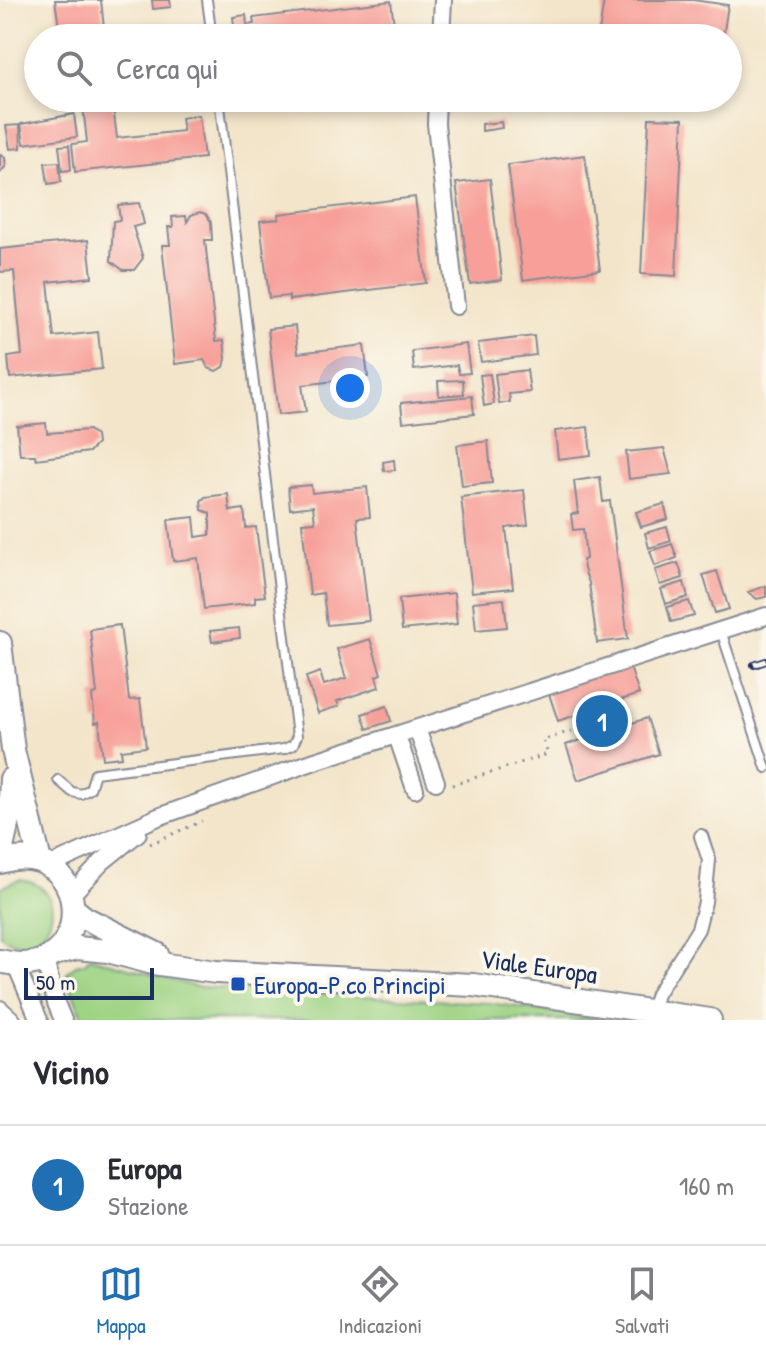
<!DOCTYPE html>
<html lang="it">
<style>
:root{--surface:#fff;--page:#f2f2f3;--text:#2b2b33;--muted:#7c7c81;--line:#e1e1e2;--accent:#1f6fb2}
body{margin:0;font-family:"Patrick Hand",sans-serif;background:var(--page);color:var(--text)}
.scale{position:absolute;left:24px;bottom:20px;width:130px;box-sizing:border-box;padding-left:8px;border:4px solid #1b2f5e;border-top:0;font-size:22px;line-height:28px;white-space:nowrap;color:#1b2f5e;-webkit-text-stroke:6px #fbf7ec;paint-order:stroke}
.you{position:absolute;left:350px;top:388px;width:28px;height:28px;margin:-20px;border:6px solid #fff;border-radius:50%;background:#1a73e8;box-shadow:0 0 0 12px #1a73e833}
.badge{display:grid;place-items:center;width:52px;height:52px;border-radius:50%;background:var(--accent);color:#fff;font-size:26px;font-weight:700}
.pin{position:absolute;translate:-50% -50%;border:4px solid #fff;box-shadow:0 2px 8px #0006}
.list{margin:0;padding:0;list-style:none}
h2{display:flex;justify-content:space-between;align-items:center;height:104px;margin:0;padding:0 32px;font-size:34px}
h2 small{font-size:26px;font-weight:400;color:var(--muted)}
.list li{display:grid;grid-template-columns:52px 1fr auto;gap:24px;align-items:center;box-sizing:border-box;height:120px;padding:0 32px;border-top:2px solid var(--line)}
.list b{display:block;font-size:30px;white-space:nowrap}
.list p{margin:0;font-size:26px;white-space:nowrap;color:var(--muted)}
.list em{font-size:26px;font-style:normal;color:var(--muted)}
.icon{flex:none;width:44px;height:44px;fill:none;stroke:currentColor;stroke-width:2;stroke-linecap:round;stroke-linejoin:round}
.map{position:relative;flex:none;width:766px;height:1020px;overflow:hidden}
.search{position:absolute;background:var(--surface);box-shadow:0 4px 12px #0003;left:24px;right:24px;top:24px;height:88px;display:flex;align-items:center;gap:20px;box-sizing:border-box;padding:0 28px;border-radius:44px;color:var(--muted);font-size:30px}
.sheet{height:224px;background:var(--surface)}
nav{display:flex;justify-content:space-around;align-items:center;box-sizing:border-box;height:112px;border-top:2px solid var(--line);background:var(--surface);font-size:22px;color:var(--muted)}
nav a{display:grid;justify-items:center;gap:4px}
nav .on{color:var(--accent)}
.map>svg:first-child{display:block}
.green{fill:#9ed384;stroke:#5c8171;stroke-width:2}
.building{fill:#f79f98}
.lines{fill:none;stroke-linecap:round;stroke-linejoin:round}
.service-casing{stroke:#878a94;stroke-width:12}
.pedestrian-casing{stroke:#878a94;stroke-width:16}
.minor-casing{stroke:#878a94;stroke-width:20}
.secondary-casing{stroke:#878a94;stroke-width:26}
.path{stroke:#878a94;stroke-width:3;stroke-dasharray:2 6;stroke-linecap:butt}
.service{stroke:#fff;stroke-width:8}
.pedestrian{stroke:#fff;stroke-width:12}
.minor{stroke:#fff;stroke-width:16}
.secondary{stroke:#fff;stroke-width:22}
.rail-casing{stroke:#1b2f5e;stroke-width:8}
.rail{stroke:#fbf7ec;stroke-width:5;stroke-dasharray:15;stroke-linecap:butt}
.transit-dot{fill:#1a4fb4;stroke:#fbf7ec;stroke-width:3}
.labels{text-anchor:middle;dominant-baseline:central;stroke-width:8;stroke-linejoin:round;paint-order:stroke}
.street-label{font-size:26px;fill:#1b2f5e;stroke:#fbf7ec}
.transit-label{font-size:26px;fill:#164399;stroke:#fbf7ec;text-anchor:start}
</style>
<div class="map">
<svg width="766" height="1020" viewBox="0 0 766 1020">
<rect width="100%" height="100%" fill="#fbf7ec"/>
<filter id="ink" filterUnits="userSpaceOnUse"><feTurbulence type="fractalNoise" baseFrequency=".0125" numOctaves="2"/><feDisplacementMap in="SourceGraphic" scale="16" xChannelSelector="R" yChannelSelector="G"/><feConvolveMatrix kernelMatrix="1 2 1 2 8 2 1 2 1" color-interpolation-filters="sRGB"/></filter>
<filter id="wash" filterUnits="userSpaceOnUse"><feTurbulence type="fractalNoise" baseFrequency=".006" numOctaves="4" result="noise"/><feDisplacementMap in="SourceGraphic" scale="32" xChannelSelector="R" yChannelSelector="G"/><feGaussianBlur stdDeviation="1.8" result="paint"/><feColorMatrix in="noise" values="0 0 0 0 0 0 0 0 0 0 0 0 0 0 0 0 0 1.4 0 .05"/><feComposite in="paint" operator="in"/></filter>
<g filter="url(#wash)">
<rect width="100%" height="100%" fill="#f3e5ca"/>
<path class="green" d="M 19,880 C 80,886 45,969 0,935 L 0,888 Z
M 90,957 L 196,987 L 489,1003 L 607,1020 L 84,1020 L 67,979 L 67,972 L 76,965 L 85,963 Z"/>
<g id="blocks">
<path class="building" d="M 55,0 L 101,0 L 105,38 L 76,38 L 74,26 L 59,27 Z
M 152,0 L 170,0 L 171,7 L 153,9 Z
M 604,0 L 693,0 L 728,5 L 723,38 L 598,38 Z
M 391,1 L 394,25 L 408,23 L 409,38 L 229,38 L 229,35 L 235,34 L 233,17 L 246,15 L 247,25 L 254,24 L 253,18 Z
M 68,33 L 68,38 L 45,38 L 45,36 Z
M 82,98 L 112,98 L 117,138 L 183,131 L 181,118 L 199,115 L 204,158 L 75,172 L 72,144 L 87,142 Z
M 263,98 L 305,98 L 305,100 L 264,105 Z
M 74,114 L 77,137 L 24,144 L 21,124 Z
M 649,118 L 683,119 L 676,276 L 641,274 Z
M 501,122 L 502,128 L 482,131 L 482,124 Z
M 20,125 L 21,148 L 10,149 L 6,126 Z
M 69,145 L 71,170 L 62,171 L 59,146 Z
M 0,154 L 5,158 L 6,166 L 0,173 Z
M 585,155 L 600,270 L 523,280 L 508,165 Z
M 59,162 L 61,182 L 48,184 L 45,163 Z
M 490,179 L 502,280 L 470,284 L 456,183 Z
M 415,197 L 426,283 L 289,300 L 289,296 L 269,298 L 260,221 L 279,219 L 278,214 Z
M 139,203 L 144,224 L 133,227 L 143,258 L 134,270 L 123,270 L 111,261 L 113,221 L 120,220 L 118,205 Z
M 200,212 L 206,214 L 211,222 L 212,240 L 205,240 L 216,341 L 224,340 L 226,359 L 224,367 L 216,371 L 208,368 L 204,360 L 175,364 L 162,245 L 170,245 L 168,227 L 173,227 L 172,217 L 186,216 L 187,222 L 191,215 Z
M 88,240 L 92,277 L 48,282 L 54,337 L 98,332 L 102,369 L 10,378 L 8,357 L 22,355 L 14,271 L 0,272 L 0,249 Z
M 295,326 L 298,353 L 364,345 L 368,377 L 302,385 L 306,412 L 278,415 L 268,329 Z
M 534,336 L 536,355 L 481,362 L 478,343 Z
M 466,344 L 470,373 L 459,374 L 457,365 L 414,370 L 412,351 Z
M 527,370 L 530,392 L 509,394 L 510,402 L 499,404 L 495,374 Z
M 490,374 L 494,404 L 484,406 L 480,375 Z
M 463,380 L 464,394 L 439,396 L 438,381 Z
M 472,396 L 474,414 L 403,422 L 401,403 Z
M 46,423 L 47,433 L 89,430 L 96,436 L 97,444 L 89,452 L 36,459 L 35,455 L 20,455 L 17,426 Z
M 588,427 L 591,455 L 558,459 L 555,431 Z
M 488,441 L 492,483 L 462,486 L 457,445 Z
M 664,448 L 671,474 L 629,479 L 626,452 Z
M 394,460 L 395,470 L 384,471 L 383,462 Z
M 600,477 L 603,502 L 610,501 L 628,639 L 597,643 L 589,583 L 584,569 L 583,560 L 586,559 L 583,529 L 573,530 L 571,514 L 578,513 L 574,481 Z
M 311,485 L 312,493 L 367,487 L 370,517 L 357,518 L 369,621 L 327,625 L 323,593 L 310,595 L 302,523 L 315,522 L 313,506 L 290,509 L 288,487 Z
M 524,490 L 528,525 L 506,528 L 513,588 L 472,592 L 461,497 Z
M 228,494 L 230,511 L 244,509 L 246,528 L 256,527 L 265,596 L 255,597 L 255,603 L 204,609 L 198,558 L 173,561 L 168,520 L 194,517 L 196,537 L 210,535 L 210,513 L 202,510 L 201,501 L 205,497 Z
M 664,504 L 668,519 L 641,527 L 636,512 Z
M 667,527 L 671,541 L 649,548 L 645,533 Z
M 672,544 L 677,558 L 655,566 L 650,551 Z
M 678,563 L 683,578 L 660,585 L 655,570 Z
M 717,571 L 729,609 L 715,613 L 703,575 Z
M 684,582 L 688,597 L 666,604 L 661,589 Z
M 766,586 L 766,597 L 757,599 L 748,592 Z
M 454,593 L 457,624 L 402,630 L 399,599 Z
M 504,599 L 507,627 L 476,630 L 473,602 Z
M 689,601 L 694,616 L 671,622 L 667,607 Z
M 120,625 L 129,700 L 140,699 L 146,747 L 121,750 L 122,757 L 103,759 L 99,722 L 95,723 L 92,695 L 97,694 L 90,629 Z
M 239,628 L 240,638 L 212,642 L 210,631 Z
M 370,639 L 381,674 L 376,676 L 379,687 L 337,701 L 339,706 L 318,713 L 306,677 L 320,672 L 324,685 L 346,678 L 337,649 Z
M 629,664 L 639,694 L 621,700 L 629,724 L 647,718 L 659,754 L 578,780 L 566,745 L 584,739 L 581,728 L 576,715 L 558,721 L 548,691 Z
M 387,706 L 391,721 L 367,729 L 362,714 Z"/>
</g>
</g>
<g filter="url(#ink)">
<use href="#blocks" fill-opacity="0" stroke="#878a94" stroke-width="2"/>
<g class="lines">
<defs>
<path id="service" d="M 207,0 L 212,38
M 721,631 L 766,768
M 58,780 L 72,792 L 81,794 L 90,789 L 95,773 L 284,749 L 293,745 L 297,736 L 219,98"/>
<path id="pedestrian" d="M 652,1010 L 657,994 L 698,929 L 705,902 L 709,860 L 701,836"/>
<path id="minor" d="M 441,38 L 443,0
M 437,98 L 436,124 L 456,306
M 417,729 L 436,782
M 397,736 L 415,789
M 49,866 L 158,817 L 315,761 L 766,616
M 72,894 L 102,862 L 138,833
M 45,960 L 56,1003 L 63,1020
M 16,965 L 39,1020
M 0,1009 L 12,1020"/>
<path id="secondary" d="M 0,643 L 13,750 L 40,861
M 0,857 L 9,817 L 11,779
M 0,862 C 95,834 99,987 0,961
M 75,910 L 85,918 L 157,954
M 54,954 L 77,948 L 108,951 L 153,963 L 216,972 L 473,985 L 710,1020"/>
</defs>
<use href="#service" class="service-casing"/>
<use href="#pedestrian" class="pedestrian-casing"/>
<use href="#minor" class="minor-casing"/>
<use href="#secondary" class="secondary-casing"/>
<path class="path" d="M 452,785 L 548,754 L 543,740 L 581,728
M 150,844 L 202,821"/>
<use href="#service" class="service"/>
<use href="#pedestrian" class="pedestrian"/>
<use href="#minor" class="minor"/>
<use href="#secondary" class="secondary"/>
<defs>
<path id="rail" d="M 754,665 L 766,661"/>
</defs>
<use href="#rail" class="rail-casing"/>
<use href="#rail" class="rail"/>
</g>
</g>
<rect class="transit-dot" x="230" y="976" width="16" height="16" rx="4"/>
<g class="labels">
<g class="street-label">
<text transform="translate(539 966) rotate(8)">Viale Europa</text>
</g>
<g class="transit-label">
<text x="254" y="984">Europa-P.co Principi</text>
</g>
</g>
</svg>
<div class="scale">50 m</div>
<div class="you"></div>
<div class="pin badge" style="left:602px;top:721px">1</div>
<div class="search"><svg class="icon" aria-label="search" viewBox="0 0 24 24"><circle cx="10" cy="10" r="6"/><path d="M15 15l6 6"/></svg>Cerca qui</div>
</div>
<section class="sheet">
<h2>Vicino<small></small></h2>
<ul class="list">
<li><span class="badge">1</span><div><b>Europa</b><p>Stazione</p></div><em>160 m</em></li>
</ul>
</section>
<nav>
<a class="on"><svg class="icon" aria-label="map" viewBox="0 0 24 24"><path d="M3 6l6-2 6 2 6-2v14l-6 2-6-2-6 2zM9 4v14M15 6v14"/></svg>Mappa</a>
<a><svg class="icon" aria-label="directions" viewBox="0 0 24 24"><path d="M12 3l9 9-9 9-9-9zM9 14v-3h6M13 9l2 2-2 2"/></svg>Indicazioni</a>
<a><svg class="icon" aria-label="saved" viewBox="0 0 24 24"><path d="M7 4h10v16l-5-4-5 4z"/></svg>Salvati</a>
</nav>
